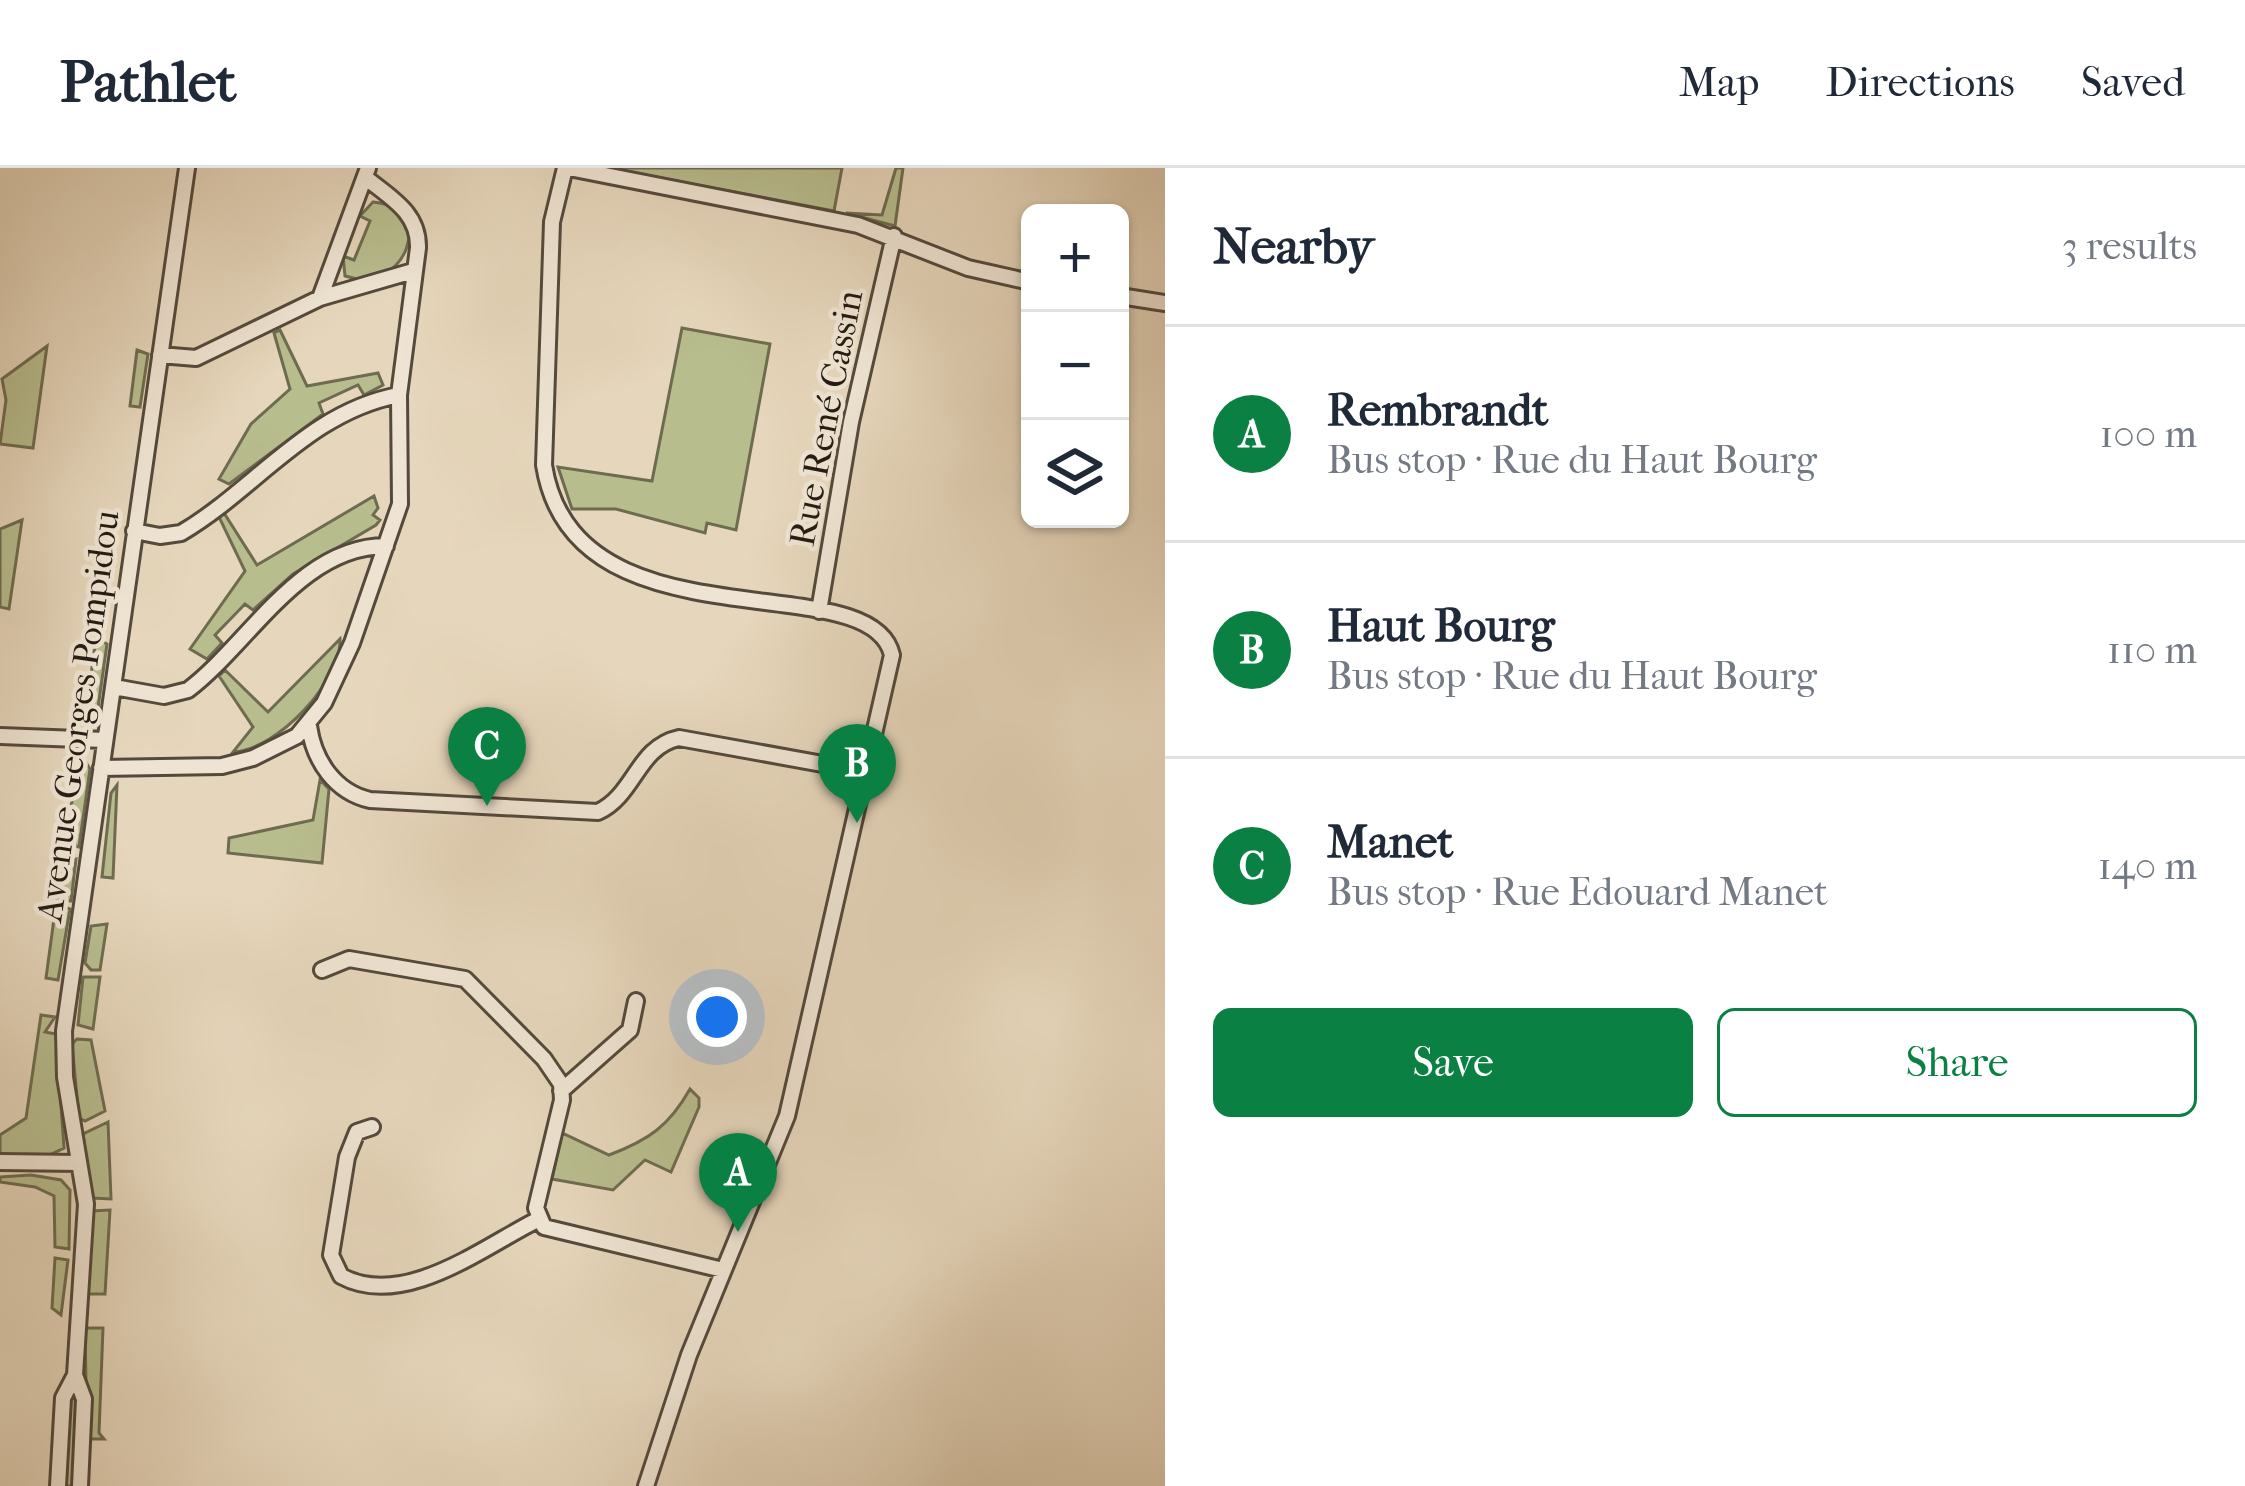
<!DOCTYPE html>
<meta charset="utf-8">
<style>
:root{--surface:#fff;--page:#f6f6f7;--text:#1f2937;--muted:#747a83;--line:#e0e1e3;--accent:#0b8043}
body{margin:0;font-family:"IM FELL French Canon",serif;background:var(--page);color:var(--text)}
.controls{position:absolute;right:36px;top:36px;display:grid;overflow:hidden;border-radius:18px;box-shadow:0 3px 9px #0004}
.controls button{width:108px;height:108px;display:grid;place-items:center;padding:0;border:0;border-bottom:3px solid var(--line);background:var(--surface);color:var(--text);font:60px sans-serif}
.you{position:absolute;left:717px;top:849px;width:42px;height:42px;margin:-30px;border:9px solid #fff;border-radius:50%;background:#1a73e8;box-shadow:0 0 0 18px #1a73e833}
.badge{display:grid;place-items:center;width:78px;height:78px;border-radius:50%;background:var(--accent);color:#fff;font-size:39px;font-weight:700}
.pin{position:absolute;translate:-50% -99px;filter:drop-shadow(0 3px 6px #0008)}
.pin::after{content:'';position:absolute;top:63px;width:42px;height:36px;background:inherit;clip-path:polygon(0 0,100% 0,50% 100%)}
.list{margin:0;padding:0;list-style:none}
h2{display:flex;justify-content:space-between;align-items:center;height:156px;margin:0;padding:0 48px;font-size:51px}
h2 small{font-size:39px;font-weight:400;color:var(--muted)}
.list li{display:grid;grid-template-columns:78px 1fr auto;gap:36px;align-items:center;box-sizing:border-box;height:216px;padding:0 48px;border-top:3px solid var(--line)}
.list b{display:block;font-size:45px;white-space:nowrap}
.list p{margin:0;font-size:39px;white-space:nowrap;color:var(--muted)}
.list em{font-size:39px;font-style:normal;color:var(--muted)}
.actions{display:flex;gap:24px;padding:36px 48px}
.actions a{flex:1;padding:27px 0;border:3px solid var(--accent);border-radius:18px;text-align:center;font-size:42px;color:var(--accent)}
.actions .main{background:var(--accent);color:#fff}
.icon{flex:none;width:66px;height:66px;fill:none;stroke:currentColor;stroke-width:2;stroke-linecap:round;stroke-linejoin:round}
.map{position:relative;flex:none;width:1165px;height:1318px;overflow:hidden}
header{display:flex;align-items:center;gap:72px;box-sizing:border-box;height:168px;padding:0 60px;background:var(--surface);border-bottom:3px solid var(--line)}
header strong{font-size:57px}
nav{display:flex;gap:66px;margin-inline-start:auto;font-size:42px}
main{display:flex}
aside{flex:1;background:var(--surface)}
.map>svg:first-child{display:block}
.green{fill:#b8bd8e;stroke:#6e6c50;stroke-width:3}
.lines{fill:none;stroke-linecap:round;stroke-linejoin:round}
.minor-casing{stroke:#544a3c;stroke-width:20}
.minor{stroke:#efe4d3;stroke-width:14}
.labels{text-anchor:middle;dominant-baseline:central;stroke-width:9;stroke-linejoin:round;paint-order:stroke}
.street-label{font-size:36px;fill:#241b11;stroke:#efe4d3}
</style>
<header>
<strong>Pathlet</strong>
<nav><a>Map</a><a>Directions</a><a>Saved</a></nav>
</header>
<main>
<div class="map">
<svg width="1165" height="1318" viewBox="0 0 1165 1318">
<rect width="100%" height="100%" fill="#e6d6bb"/>
<filter id="stains"><feTurbulence type="fractalNoise" baseFrequency=".00167" numOctaves="4"/><feColorMatrix values="0 0 0 0 .2 0 0 0 0 .09 0 0 0 0 .02 0 0 0 .5 -.17"/></filter>
<radialGradient id="worn" r=".72"><stop offset=".6" stop-color="#630" stop-opacity="0"/><stop offset="1" stop-color="#630" stop-opacity=".3"/></radialGradient>
<path class="green" d="M 609,0 L 842,0 L 834,43 Z
M 896,0 L 903,0 L 895,58 L 846,45 L 882,47 Z
M 373,34 C 438,40 406,128 345,108 L 343,88 L 354,92 L 370,53 L 360,48 Z
M 682,160 L 770,176 L 736,362 L 707,355 L 705,365 L 616,341 L 572,341 L 558,299 L 652,313 Z
M 280,162 L 307,218 L 378,205 L 383,217 L 364,227 L 358,217 L 319,235 L 323,246 L 229,316 L 219,311 L 251,256 L 290,221 L 274,165 Z
M 47,178 L 33,280 L 0,276 L 6,232 L 2,211 Z
M 137,182 L 148,186 L 140,239 L 130,238 Z
M 374,328 L 378,340 L 373,347 L 380,352 L 376,357 L 293,406 L 253,442 L 245,436 L 215,467 L 222,475 L 207,491 L 190,481 L 245,403 L 219,349 L 224,345 L 257,397 Z
M 22,352 L 9,441 L 0,439 L 0,361 Z
M 96,470 L 107,476 L 98,540 L 85,551 Z
M 340,471 C 342,512 278,582 233,584 L 253,559 L 219,508 L 225,502 L 268,544 Z
M 80,585 L 90,601 L 79,679 L 65,675 Z
M 320,612 L 329,621 L 322,695 L 228,685 L 229,670 L 313,652 Z
M 117,617 L 113,710 L 102,709 L 111,625 Z
M 76,691 L 71,733 L 57,731 L 63,695 Z
M 56,736 L 70,741 L 58,812 L 46,810 Z
M 107,756 L 100,802 L 91,802 L 85,795 L 91,758 Z
M 83,809 L 100,809 L 93,861 L 78,857 Z
M 41,847 L 55,849 L 45,864 L 56,866 L 64,980 L 39,992 L 0,986 L 0,967 L 26,950 Z
M 77,871 L 91,872 L 105,943 L 85,953 L 79,950 L 72,876 Z
M 690,921 L 699,930 L 699,939 L 671,1004 L 645,992 L 613,1022 L 552,1011 L 562,965 L 609,987 C 649,972 669,958 690,921 Z
M 108,954 L 111,1031 L 92,1030 L 83,966 Z
M 31,1007 L 61,1012 L 70,1022 L 69,1081 L 55,1079 L 54,1028 L 35,1019 L 0,1014 L 0,1009 Z
M 110,1042 L 105,1126 L 87,1126 L 91,1043 Z
M 55,1090 L 68,1092 L 61,1147 L 52,1140 Z
M 85,1160 L 103,1160 L 99,1265 L 104,1271 L 87,1271 Z
M 76,1229 L 75,1318 L 63,1318 L 68,1232 Z"/>
<g class="lines">
<defs>
<path id="minor" d="M 565,0 L 552,54 L 544,297 C 574,486 871,394 892,487 L 787,948 L 689,1187 L 646,1318
M 569,0 L 858,57 L 968,100 L 1030,114
M 1120,128 L 1165,135
M 320,130 L 368,0
M 160,187 L 196,190 L 320,130 L 413,103
M 134,363 L 160,368 L 181,365 C 256,321 308,244 399,227
M 819,443 L 851,254 L 894,68
M 114,519 L 164,528 L 188,522 C 249,476 300,378 386,378
M 309,558 C 314,593 335,624 370,632 L 598,644 C 635,627 637,579 679,570 L 867,604
M 0,568 L 105,572
M 101,600 L 222,598 L 253,590 L 297,568 L 324,535 L 352,475 L 400,336 L 399,227 L 418,80 C 419,45 391,30 366,10
M 322,802 L 349,791 L 465,811 L 544,891 L 561,916 L 562,932 L 536,1040 L 544,1059 L 723,1102
M 561,923 L 630,862 L 636,833
M 372,959 L 357,964 L 347,989 L 331,1087 L 341,1108 C 404,1142 483,1079 539,1051
M 0,994 L 79,995
M 75,1207 L 84,1231 L 80,1318
M 58,1318 L 63,1230 L 75,1207 L 86,1036 L 65,909 L 64,863 L 187,0"/>
</defs>
<use href="#minor" class="minor-casing"/>
<use href="#minor" class="minor"/>
</g>
<g class="labels">
<g class="street-label">
<text transform="translate(826 250) rotate(-79)">Rue René Cassin</text>
<text transform="translate(78 548) rotate(-82)">Avenue Georges Pompidou</text>
</g>
</g>
<rect width="100%" height="100%" filter="url(#stains)"/>
<rect width="100%" height="100%" fill="url(#worn)"/>
</svg>
<div class="controls">
<button>+</button>
<button>−</button>
<button><svg class="icon" aria-label="layers" viewBox="0 0 24 24"><path d="M12 4l9 5-9 5-9-5zM3 14l9 5 9-5"/></svg></button>
</div>
<div class="you"></div>
<div class="pin badge" style="left:738px;top:1064px">A</div>
<div class="pin badge" style="left:857px;top:655px">B</div>
<div class="pin badge" style="left:487px;top:638px">C</div>
</div>
<aside>
<h2>Nearby<small>3 results</small></h2>
<ul class="list">
<li><span class="badge">A</span><div><b>Rembrandt</b><p>Bus stop · Rue du Haut Bourg</p></div><em>100 m</em></li>
<li><span class="badge">B</span><div><b>Haut Bourg</b><p>Bus stop · Rue du Haut Bourg</p></div><em>110 m</em></li>
<li><span class="badge">C</span><div><b>Manet</b><p>Bus stop · Rue Edouard Manet</p></div><em>140 m</em></li>
</ul>
<div class="actions"><a class="main">Save</a><a>Share</a></div>
</aside>
</main>
